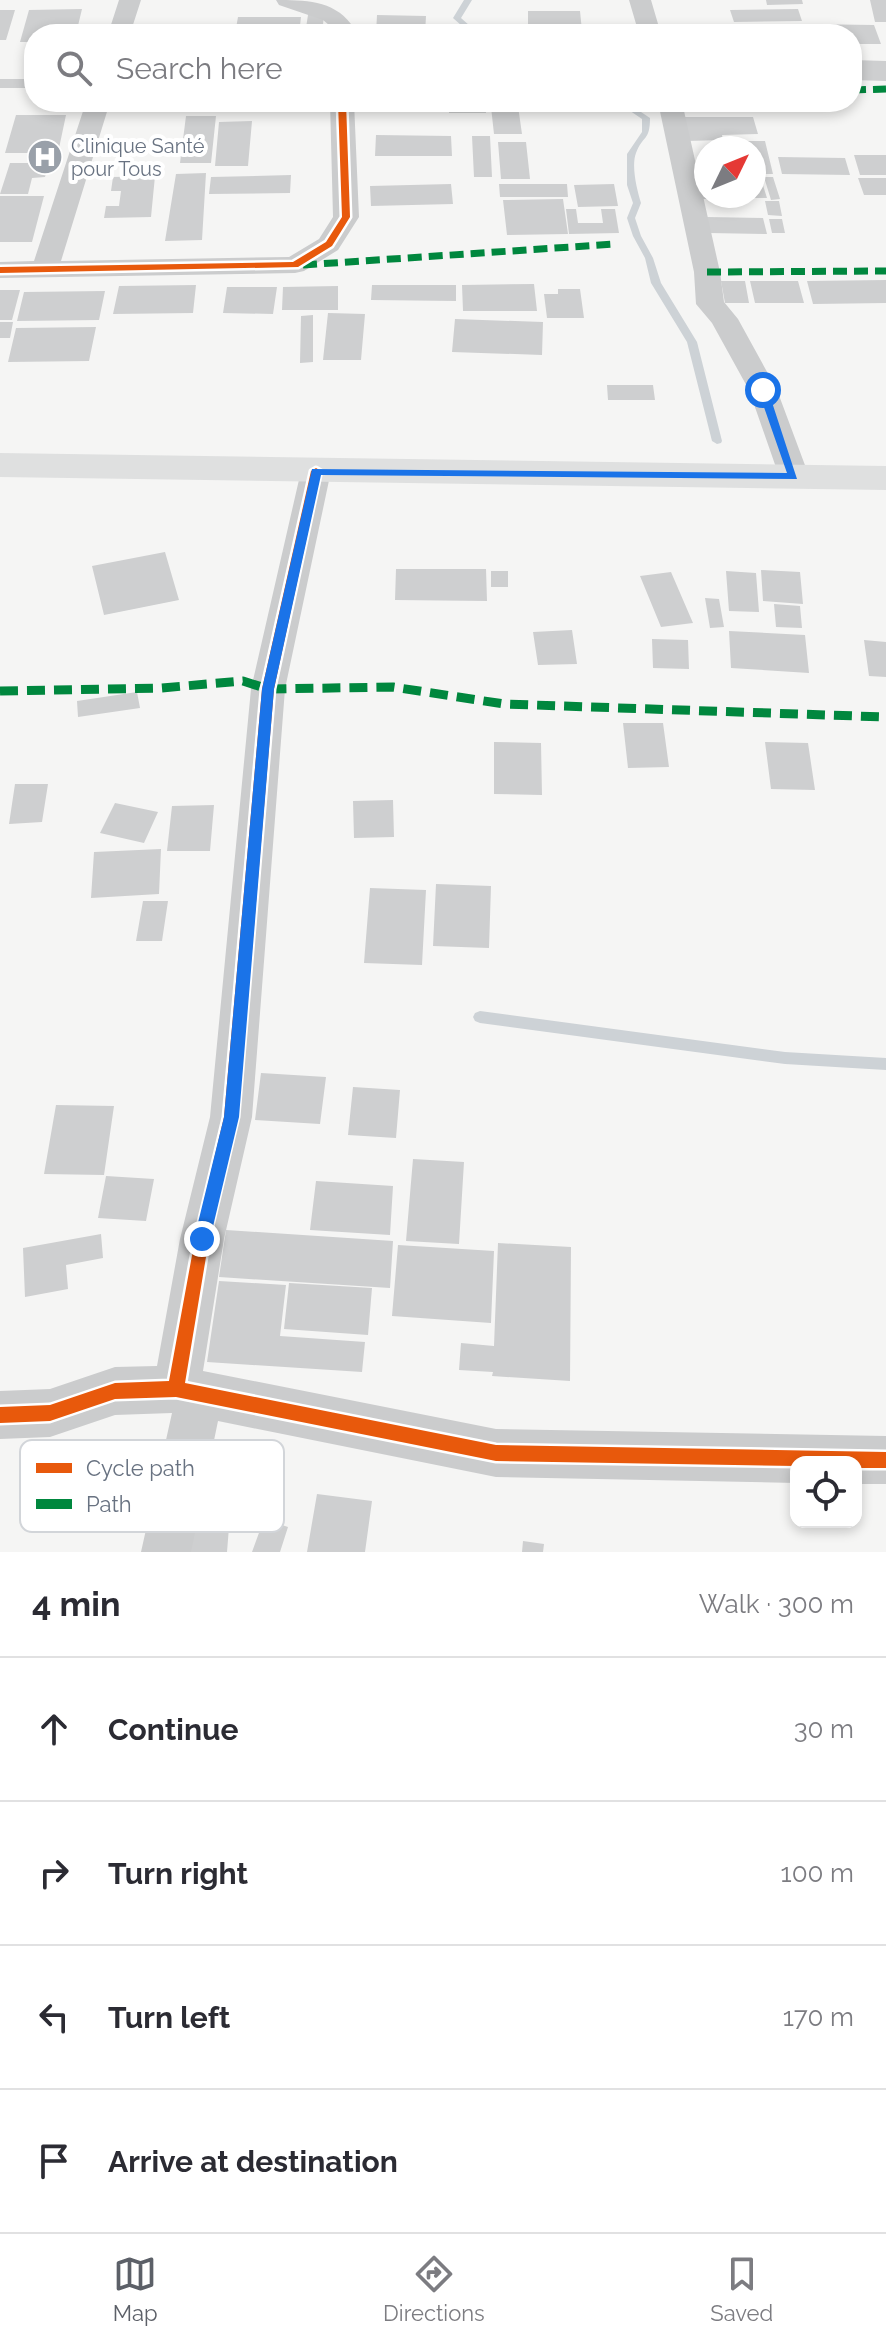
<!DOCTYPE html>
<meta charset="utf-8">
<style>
:root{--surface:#fff;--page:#f7f7f7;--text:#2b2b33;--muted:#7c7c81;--line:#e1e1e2;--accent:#5c6068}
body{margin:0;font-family:Raleway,sans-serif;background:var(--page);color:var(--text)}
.controls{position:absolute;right:24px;bottom:24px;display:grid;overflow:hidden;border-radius:16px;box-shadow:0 4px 12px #0003}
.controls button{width:72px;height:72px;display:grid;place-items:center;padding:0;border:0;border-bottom:2px solid var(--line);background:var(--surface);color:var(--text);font:40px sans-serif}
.compass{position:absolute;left:694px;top:136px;width:72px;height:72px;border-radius:50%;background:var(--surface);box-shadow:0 4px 12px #0003;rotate:47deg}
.stop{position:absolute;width:24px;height:24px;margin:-18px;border:6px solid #1a73e8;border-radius:50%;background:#fff}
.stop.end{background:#1a73e8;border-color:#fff;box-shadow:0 2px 8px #0008}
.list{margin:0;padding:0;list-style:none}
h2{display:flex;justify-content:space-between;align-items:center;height:104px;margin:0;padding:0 32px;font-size:34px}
h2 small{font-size:26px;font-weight:400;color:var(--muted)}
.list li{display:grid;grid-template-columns:52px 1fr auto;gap:24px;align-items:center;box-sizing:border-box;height:144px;padding:0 32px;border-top:2px solid var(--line)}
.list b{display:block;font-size:30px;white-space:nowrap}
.list em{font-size:26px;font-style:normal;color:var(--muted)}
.icon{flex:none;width:44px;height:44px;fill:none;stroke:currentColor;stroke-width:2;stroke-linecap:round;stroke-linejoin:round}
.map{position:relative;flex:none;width:886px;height:1552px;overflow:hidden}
.search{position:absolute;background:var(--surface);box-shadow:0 4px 12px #0003;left:24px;right:24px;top:24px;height:88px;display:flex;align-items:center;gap:20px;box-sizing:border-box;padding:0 28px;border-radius:32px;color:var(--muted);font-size:30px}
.sheet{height:680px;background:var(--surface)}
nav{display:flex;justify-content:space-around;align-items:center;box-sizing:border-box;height:112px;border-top:2px solid var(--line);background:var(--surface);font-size:22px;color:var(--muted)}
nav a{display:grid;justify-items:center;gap:4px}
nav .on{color:var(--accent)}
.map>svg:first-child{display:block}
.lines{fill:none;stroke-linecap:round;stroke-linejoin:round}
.stream{fill:#cdd2d6;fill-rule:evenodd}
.building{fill:#cecfd0}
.street{fill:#cbcccd;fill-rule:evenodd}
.primary{fill:#dfe0e0;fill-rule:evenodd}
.quiet-far1{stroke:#00873e;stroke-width:7;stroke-dasharray:14 7;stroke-linecap:butt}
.quiet{stroke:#00873e;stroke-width:9;stroke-dasharray:18 9;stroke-linecap:butt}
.cycleway-casing{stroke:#fff;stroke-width:5}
.cycleway{fill:#e8590c;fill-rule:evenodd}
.route{fill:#1a73e8}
.labels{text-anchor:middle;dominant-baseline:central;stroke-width:8;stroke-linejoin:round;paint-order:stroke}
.far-poi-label{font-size:20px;fill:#687281;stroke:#fff;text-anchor:start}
.key{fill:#fff;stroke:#d2d5d9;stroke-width:2}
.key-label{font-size:22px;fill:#687281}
</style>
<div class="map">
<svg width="886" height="1552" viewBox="0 0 886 1552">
<rect width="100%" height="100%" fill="#f5f5f4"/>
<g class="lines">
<path class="stream" d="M 464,0 L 472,0 L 461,18 L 479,34 L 471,34 L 453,18 Z
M 617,102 L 626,102 L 650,118 C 650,141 643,135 636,153 C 631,166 637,190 641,203 L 635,218 L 641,236 L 653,258 L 661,283 L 697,342 L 722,441 L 721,443 L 717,444 L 712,441 L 687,342 L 651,283 L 645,258 L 633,236 L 627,218 L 633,203 L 627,185 L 627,154 L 642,132 L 642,119 Z
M 480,1011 L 785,1052 L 886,1058 L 886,1070 L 785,1064 L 480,1023 L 475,1021 L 473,1017 L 475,1013 Z"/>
</g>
<path class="building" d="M 766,0 L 802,0 L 803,4 L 767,5 Z
M 870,0 L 886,0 L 886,22 L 875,22 Z
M 82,9 L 76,34 L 34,34 L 34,42 L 20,42 L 29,10 Z
M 798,9 L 802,21 L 734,22 L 730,10 Z
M 0,10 L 15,10 L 6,40 L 0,40 Z
M 528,11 L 580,11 L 582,31 L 528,30 Z
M 308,15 L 324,15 L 322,34 L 305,34 Z
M 377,15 L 426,16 L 425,34 L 376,34 Z
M 238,17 L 301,17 L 299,34 L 235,34 Z
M 805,24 L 874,25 L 881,44 L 852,44 L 852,34 L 808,34 Z
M 804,27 L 806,34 L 740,34 L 739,28 Z
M 706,29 L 734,29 L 736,34 L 707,34 Z
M 852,60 L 886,61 L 886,81 L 852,80 Z
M 0,79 L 33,79 L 30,88 L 0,88 Z
M 187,102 L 218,102 L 216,112 L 185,112 Z
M 449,102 L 485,102 L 486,113 L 449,113 Z
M 518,106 L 522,134 L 494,134 L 491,107 Z
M 16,115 L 66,115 L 58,153 L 5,153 Z
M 186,116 L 216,116 L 211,163 L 180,163 Z
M 681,117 L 753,117 L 758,134 L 722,135 L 723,140 L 686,141 Z
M 252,121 L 248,166 L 215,166 L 219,122 Z
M 376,135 L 451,136 L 452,156 L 375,156 Z
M 472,136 L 490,136 L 492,177 L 474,177 Z
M 740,141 L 765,141 L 773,174 L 754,174 L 754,148 L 742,148 Z
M 498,142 L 526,142 L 530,179 L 501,179 Z
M 854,155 L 886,155 L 886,175 L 860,175 Z
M 778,157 L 845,158 L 850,175 L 782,174 Z
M 10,163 L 49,163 L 45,177 L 32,178 L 28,194 L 0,194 Z
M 206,173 L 202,240 L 165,241 L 176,174 Z
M 291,175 L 290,193 L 209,194 L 211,177 Z
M 155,176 L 151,217 L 104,218 L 106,206 L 119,206 L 121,191 L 111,191 L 113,177 Z
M 764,177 L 773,177 L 780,199 L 771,200 Z
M 858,178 L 886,178 L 886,195 L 864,195 Z
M 694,179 L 706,179 L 706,196 L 725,196 L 725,199 L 698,199 Z
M 754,179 L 761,179 L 767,198 L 754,198 Z
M 451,184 L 453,204 L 371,206 L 370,186 Z
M 499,184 L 567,184 L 568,197 L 500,197 Z
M 614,184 L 618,206 L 578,207 L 574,185 Z
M 0,196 L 44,196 L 32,242 L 0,242 Z
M 563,199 L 568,234 L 507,235 L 503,200 Z
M 765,201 L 779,201 L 782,216 L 768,215 Z
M 566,209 L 576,209 L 578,223 L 603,223 L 601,209 L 615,209 L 619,233 L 569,234 Z
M 706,217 L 763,218 L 767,234 L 709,233 Z
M 769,219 L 782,219 L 785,233 L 772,233 Z
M 886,280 L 886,303 L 813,304 L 807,281 Z
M 721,281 L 745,281 L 749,303 L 725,303 Z
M 750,281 L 798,281 L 804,303 L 755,303 Z
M 534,284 L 537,311 L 463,311 L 462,285 Z
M 196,285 L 193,313 L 113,314 L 119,286 Z
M 372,285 L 456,285 L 456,301 L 371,300 Z
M 338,286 L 338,310 L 282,310 L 283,287 Z
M 227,287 L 277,287 L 273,314 L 223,313 Z
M 558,289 L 580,289 L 584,318 L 547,318 L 544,294 L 558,294 Z
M 0,290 L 20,290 L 12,320 L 0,320 Z
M 105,291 L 99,320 L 17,321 L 24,292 Z
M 328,313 L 365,314 L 361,360 L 323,360 Z
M 313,315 L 313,362 L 300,363 L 301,316 Z
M 455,319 L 543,322 L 542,355 L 452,352 Z
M 0,322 L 13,322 L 10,338 L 0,338 Z
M 96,327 L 89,361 L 8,362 L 16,328 Z
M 607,385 L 653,385 L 655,400 L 608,400 Z
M 165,552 L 179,600 L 104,615 L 92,566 Z
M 396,569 L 486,569 L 487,601 L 395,600 Z
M 761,570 L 800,572 L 803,604 L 763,601 Z
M 491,571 L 508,571 L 508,587 L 491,587 Z
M 726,571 L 756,573 L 759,612 L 729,611 Z
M 671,572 L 693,623 L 661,627 L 640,576 Z
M 705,598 L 719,599 L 724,627 L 710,628 Z
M 774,604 L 800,606 L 802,628 L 776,627 Z
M 572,630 L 577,664 L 538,665 L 533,632 Z
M 729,631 L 805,635 L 809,673 L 731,668 Z
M 652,639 L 688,640 L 689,669 L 653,668 Z
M 864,640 L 886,642 L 886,677 L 869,676 Z
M 137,692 L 140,708 L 78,717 L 77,701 Z
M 623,723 L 663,723 L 669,767 L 628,768 Z
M 494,742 L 541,743 L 542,795 L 494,794 Z
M 765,742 L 808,743 L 815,790 L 771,789 Z
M 15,784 L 48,784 L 42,822 L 9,824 Z
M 393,800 L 394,837 L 354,838 L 353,801 Z
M 115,803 L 158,812 L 144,843 L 100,833 Z
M 214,805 L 210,851 L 167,851 L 172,806 Z
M 161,849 L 159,894 L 91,898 L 94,852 Z
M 436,884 L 491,886 L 489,948 L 433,946 Z
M 370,888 L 426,890 L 422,965 L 364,963 Z
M 143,901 L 168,901 L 162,941 L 136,941 Z
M 261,1073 L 326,1077 L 320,1124 L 255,1120 Z
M 353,1087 L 400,1090 L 396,1138 L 348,1135 Z
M 56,1105 L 114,1106 L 104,1175 L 44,1174 Z
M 413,1159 L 464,1162 L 459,1244 L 406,1241 Z
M 106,1176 L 154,1179 L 146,1221 L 98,1218 Z
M 316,1181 L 393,1186 L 390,1235 L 310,1230 Z
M 226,1230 L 393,1241 L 390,1288 L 219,1277 Z
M 101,1234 L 103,1258 L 66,1265 L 68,1289 L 25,1297 L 23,1248 Z
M 498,1243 L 571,1247 L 570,1381 L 492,1376 L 493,1372 L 459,1370 L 461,1343 L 494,1346 Z
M 398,1245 L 494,1251 L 491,1323 L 392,1316 Z
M 219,1281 L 286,1285 L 280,1336 L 365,1342 L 362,1372 L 207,1362 Z
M 289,1283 L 372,1288 L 368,1335 L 284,1329 Z
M 317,1494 L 372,1501 L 365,1552 L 307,1552 Z
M 264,1519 L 288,1527 L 280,1552 L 252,1552 Z
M 177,1526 L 229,1527 L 227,1552 L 174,1552 Z
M 523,1541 L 544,1544 L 543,1552 L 522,1552 Z"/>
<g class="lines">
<path class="street" d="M 119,0 L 141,0 L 130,34 L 108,34 Z
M 276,0 C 304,0 333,0 351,24 L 351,34 L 329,34 L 329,25 L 323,20 L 279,5 Z
M 629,0 L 651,0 L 661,34 L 639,34 Z
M 86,102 L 110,102 L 61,261 L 289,257 L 319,239 L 333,217 L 330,102 L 354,102 L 359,217 L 338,250 L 304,271 L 295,273 L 0,278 L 0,262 L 34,261 Z
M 658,102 L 682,102 L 720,272 L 724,302 L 738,319 L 777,390 L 809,476 L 805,483 L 794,486 L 783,483 L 779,476 L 749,390 L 712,323 L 696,304 L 694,272 Z
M 316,461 L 327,464 L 331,471 L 285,689 L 252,1117 L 224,1239 L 203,1371 L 496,1429 L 886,1436 L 886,1484 L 856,1484 L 856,1462 L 796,1462 L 796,1483 L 496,1477 L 218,1421 L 191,1552 L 141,1552 L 172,1413 L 115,1415 L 50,1437 L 0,1439 L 0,1391 L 50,1389 L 115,1367 L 157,1366 L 180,1239 L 210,1117 L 251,689 L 301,471 L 305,464 Z"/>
<path class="primary" d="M 0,453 L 886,466 L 886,490 L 0,477 Z"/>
<path class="quiet-far1" d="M 852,90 L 886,89
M 303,265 L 615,244
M 707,272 L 886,271"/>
<path class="quiet" d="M 0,691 L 161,688 L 243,681 L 268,689 L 393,687 L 504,704 L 886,717"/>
<defs>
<path id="cycleway" d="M 338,102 L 346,102 L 350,217 L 332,246 L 298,267 L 0,273 L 0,267 L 293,262 L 326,242 L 342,217 Z
M 316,468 L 321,471 L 274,689 L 238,1117 L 209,1239 L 185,1383 L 496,1445 L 886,1452 L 886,1468 L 856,1468 L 856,1462 L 796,1462 L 796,1466 L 496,1461 L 176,1397 L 115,1399 L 50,1421 L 0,1423 L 0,1407 L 50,1405 L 115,1383 L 169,1381 L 195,1239 L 224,1117 L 262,689 L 311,471 Z"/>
</defs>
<use href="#cycleway" class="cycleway-casing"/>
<use href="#cycleway" class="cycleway"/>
</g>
<path class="route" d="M 763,387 L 768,390 L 797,479 L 321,475 L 274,689 L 239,1117 L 210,1239 L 202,1246 L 197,1244 L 194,1239 L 224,1117 L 262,689 L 312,469 L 787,473 L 758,390 Z"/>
<defs>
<symbol id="hospital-disc" viewBox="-11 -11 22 22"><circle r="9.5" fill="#99a0a9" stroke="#fff"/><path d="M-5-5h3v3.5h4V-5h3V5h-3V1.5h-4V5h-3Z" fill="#fff"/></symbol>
</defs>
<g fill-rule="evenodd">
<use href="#hospital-disc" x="25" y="137" width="40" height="40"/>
</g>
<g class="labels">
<g class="far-poi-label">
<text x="71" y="146">Clinique Santé<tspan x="71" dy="23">pour Tous</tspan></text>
</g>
</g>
<rect x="20" y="1440" width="264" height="92" rx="12" class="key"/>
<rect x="36" y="1463" width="36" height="10" fill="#e8590c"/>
<rect x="36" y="1499" width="36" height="10" fill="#00873e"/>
<g class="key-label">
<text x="86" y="1476">Cycle path</text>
<text x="86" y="1512">Path</text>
</g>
</svg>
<div class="controls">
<button><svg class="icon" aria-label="locate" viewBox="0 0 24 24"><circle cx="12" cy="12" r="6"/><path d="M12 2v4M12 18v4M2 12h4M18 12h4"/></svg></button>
</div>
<svg class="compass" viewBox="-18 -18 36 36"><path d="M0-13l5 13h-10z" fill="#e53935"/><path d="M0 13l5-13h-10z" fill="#7c7c81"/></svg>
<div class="stop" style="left:763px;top:390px"></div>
<div class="stop end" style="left:202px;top:1239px"></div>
<div class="search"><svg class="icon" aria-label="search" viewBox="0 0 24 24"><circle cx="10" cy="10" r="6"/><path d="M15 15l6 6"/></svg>Search here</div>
</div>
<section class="sheet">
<h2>4 min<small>Walk · 300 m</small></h2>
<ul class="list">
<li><svg class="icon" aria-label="ahead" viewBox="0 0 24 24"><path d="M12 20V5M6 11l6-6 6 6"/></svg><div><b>Continue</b></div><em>30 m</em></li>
<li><svg class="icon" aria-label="right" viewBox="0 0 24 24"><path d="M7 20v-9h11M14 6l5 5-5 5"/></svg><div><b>Turn right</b></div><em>100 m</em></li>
<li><svg class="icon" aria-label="left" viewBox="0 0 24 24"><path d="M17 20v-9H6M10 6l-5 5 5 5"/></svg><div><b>Turn left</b></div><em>170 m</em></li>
<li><svg class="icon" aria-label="arrive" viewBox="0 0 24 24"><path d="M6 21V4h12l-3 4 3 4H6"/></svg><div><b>Arrive at destination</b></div></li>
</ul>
</section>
<nav>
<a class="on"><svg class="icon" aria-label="map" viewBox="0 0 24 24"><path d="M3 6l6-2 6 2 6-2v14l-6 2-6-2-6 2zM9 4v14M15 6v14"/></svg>Map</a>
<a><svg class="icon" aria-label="directions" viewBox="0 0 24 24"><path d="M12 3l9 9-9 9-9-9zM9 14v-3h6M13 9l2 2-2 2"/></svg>Directions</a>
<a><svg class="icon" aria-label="saved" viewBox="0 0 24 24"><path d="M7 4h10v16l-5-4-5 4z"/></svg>Saved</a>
</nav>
